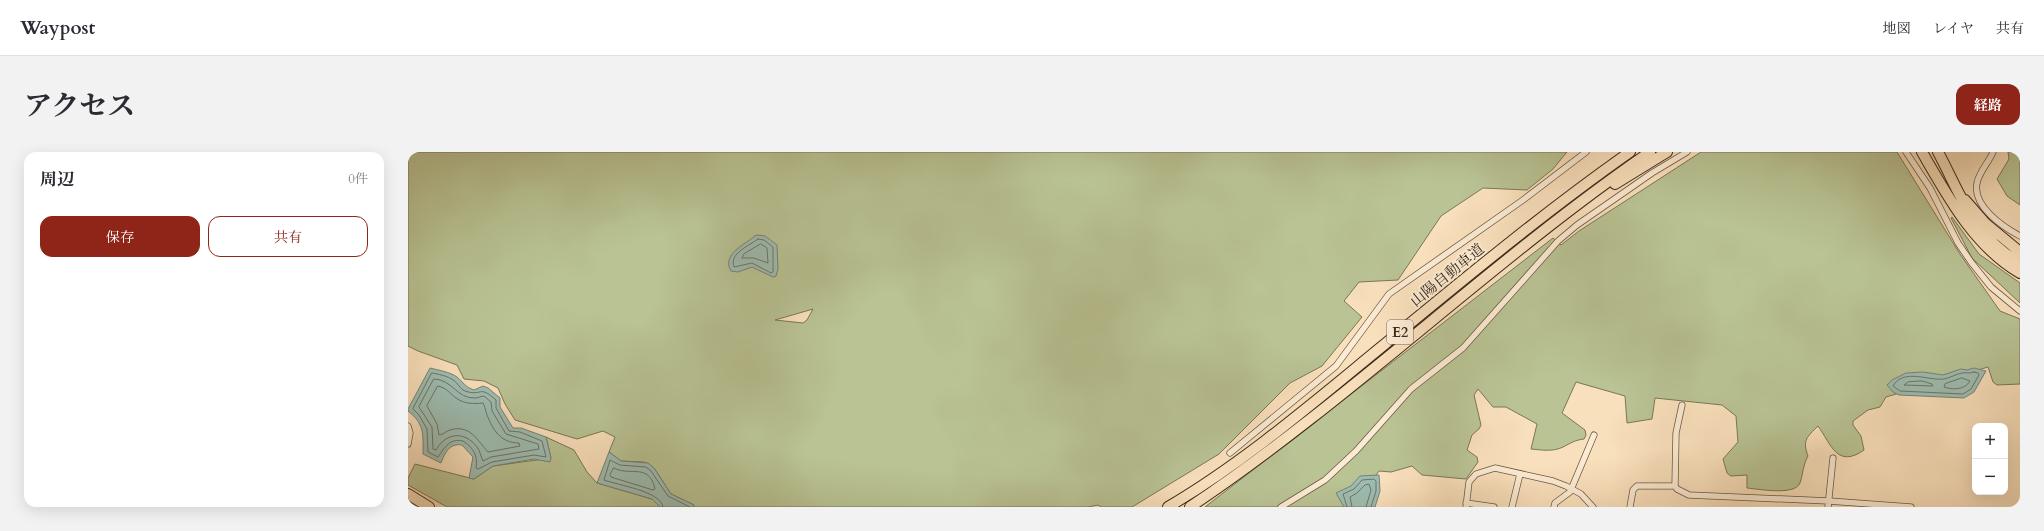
<!DOCTYPE html>
<html lang="ja">
<meta charset="utf-8">
<style>
:root{--surface:#fff;--page:#f2f2f3;--text:#2b2b33;--muted:#7c7c81;--line:#e1e1e2;--accent:#8f2418}
body{margin:0;font-family:Cardo,"Noto Serif JP",serif;background:var(--page);color:var(--text)}
.controls{position:absolute;right:12px;bottom:12px;display:grid;overflow:hidden;border-radius:8px;box-shadow:0 4px 16px #0002}
.controls button{width:36px;height:36px;display:grid;place-items:center;padding:0;border:0;border-bottom:1px solid var(--line);background:var(--surface);color:var(--text);font:20px sans-serif}
.list{margin:0;padding:0;list-style:none}
h2{display:flex;justify-content:space-between;align-items:center;height:52px;margin:0;padding:0 16px;font-size:17px}
h2 small{font-size:13px;font-weight:400;color:var(--muted)}
.actions{display:flex;gap:8px;padding:12px 16px}
.actions a{flex:1;padding:9px 0;border:1px solid var(--accent);border-radius:12px;text-align:center;font-size:14px;color:var(--accent)}
.actions .main{background:var(--accent);color:#fff}
.map{position:relative;flex:none;width:1612px;height:355px;overflow:hidden;border-radius:12px}
header{display:flex;align-items:center;gap:24px;box-sizing:border-box;height:56px;padding:0 20px;background:var(--surface);border-bottom:1px solid var(--line)}
header strong{font-size:19px}
nav{display:flex;gap:22px;margin-inline-start:auto;font-size:14px}
.intro{display:flex;align-items:center;justify-content:space-between;box-sizing:border-box;height:96px;padding:0 24px}
h1{margin:0;font-size:28px}
.button{padding:10px 18px;border-radius:12px;background:var(--accent);color:#fff;font-size:14px;font-weight:700}
main{display:flex;gap:24px;padding:0 24px}
aside{flex:1;background:var(--surface);border-radius:12px;box-shadow:0 4px 16px #0002}
.map>svg:first-child{display:block}
.green{fill:#b9c394;stroke:#7b7658;fill-rule:evenodd}
.water{fill:#9ebdb2;stroke:#778276}
.lines{fill:none;stroke-linecap:round;stroke-linejoin:round}
.shore{stroke:#6e7467;stroke-width:1}
.street-casing{stroke:#6c5844;stroke-width:7}
.highway-casing{stroke:#3d2a1c;stroke-width:12}
.street{stroke:#fbebd3;stroke-width:5.5}
.highway{stroke:#f9e0bc;stroke-width:10}
.labels{text-anchor:middle;dominant-baseline:central;stroke-width:4;stroke-linejoin:round;paint-order:stroke}
.shield{fill:#fbebd3;stroke:#766453;stroke-width:1}
.shield-label{font-size:14px;font-weight:bold;fill:#3d2a1c}
.street-label{font-size:15px;fill:#3d2a1c;stroke:#fbebd3}
</style>
<header>
<strong>Waypost</strong>
<nav><a>地図</a><a>レイヤ</a><a>共有</a></nav>
</header>
<div class="intro"><h1>アクセス</h1><a class="button">経路</a></div>
<main>
<aside>
<h2>周辺<small>0件</small></h2>
<ul class="list">
</ul>
<div class="actions"><a class="main">保存</a><a>共有</a></div>
</aside>
<div class="map">
<svg width="1612" height="355" viewBox="0 0 1612 355">
<rect width="100%" height="100%" fill="#f9e0bc"/>
<filter id="stains"><feTurbulence type="fractalNoise" baseFrequency=".005" numOctaves="4"/><feColorMatrix values="0 0 0 0 .2 0 0 0 0 .09 0 0 0 0 .02 0 0 0 .5 -.17"/></filter>
<radialGradient id="worn" r=".72"><stop offset=".6" stop-color="#630" stop-opacity="0"/><stop offset="1" stop-color="#630" stop-opacity=".3"/></radialGradient>
<path class="green" d="M 0,0 L 1159,0 L 1145,17 L 1119,38 L 1075,36 L 1033,64 L 990,128 L 951,130 L 936,149 L 954,165 L 914,214 L 882,231 L 811,302 L 724,355 L 693,355 L 690,353 L 680,355 L 285,355 L 286,353 L 263,342 L 246,316 L 236,310 L 213,309 L 201,300 L 207,285 L 195,279 L 169,287 L 107,268 L 97,252 L 90,236 L 76,229 L 56,227 L 49,213 L 10,199 L 0,194 ZM 405,157 L 399,168 L 395,171 L 367,168 Z
M 1293,0 L 1489,0 L 1552,102 L 1592,159 L 1612,167 L 1612,232 L 1589,233 L 1585,230 L 1580,215 L 1478,245 L 1472,255 L 1460,258 L 1445,269 L 1445,273 L 1453,284 L 1456,298 C 1429,317 1423,292 1410,274 C 1399,285 1394,288 1400,304 C 1395,313 1395,322 1392,331 C 1387,344 1350,337 1339,336 L 1339,323 L 1323,324 L 1319,321 L 1315,307 L 1330,290 L 1328,264 L 1314,253 L 1247,246 L 1244,267 L 1219,271 L 1217,244 L 1168,230 L 1154,261 L 1177,278 L 1178,283 L 1176,287 C 1167,288 1163,291 1155,295 C 1145,300 1134,298 1123,297 L 1129,272 L 1098,255 L 1085,255 L 1070,237 L 1066,243 L 1073,273 L 1071,277 L 1064,283 L 1059,298 L 1069,305 L 1070,310 L 1058,327 L 1014,323 L 1004,314 L 983,320 L 971,319 L 944,355 L 797,355 L 1145,86 L 1153,93 L 1171,79 Z
M 1600,0 L 1612,0 L 1612,53 L 1599,44 L 1589,27 L 1601,7 Z
M 1544,65 L 1571,102 L 1612,131 L 1612,151 L 1564,106 L 1543,66 Z
M 138,285 L 166,298 L 179,320 L 189,331 L 244,347 L 252,355 L 39,355 L 0,333 L 0,326 L 7,312 L 66,327 L 85,314 L 143,306 Z"/>
<path class="water" d="M 348,83 L 357,84 L 369,93 L 370,117 L 368,124 L 365,125 L 344,115 L 330,120 L 323,119 C 313,102 338,92 348,83 Z
M 22,216 C 30,218 42,220 49,225 C 56,231 57,235 66,238 L 75,234 L 80,236 L 92,246 L 92,255 L 105,276 L 113,276 L 138,285 L 143,306 L 142,310 L 126,307 L 85,314 L 66,327 L 61,326 L 65,305 L 54,293 C 41,291 37,301 33,311 L 15,302 C 15,283 17,272 0,259 L 0,257 Z
M 1566,216 L 1578,219 L 1566,240 L 1556,246 L 1491,243 L 1485,240 L 1479,233 L 1484,228 L 1498,221 L 1515,220 L 1535,223 L 1553,217 L 1559,218 Z
M 201,300 L 213,309 L 240,311 L 246,316 L 263,342 L 286,353 L 285,355 L 252,355 L 244,347 L 189,331 Z
M 971,323 L 972,339 L 967,355 L 936,355 L 928,341 L 943,334 L 952,324 Z"/>
<g class="lines">
<path class="shore" d="M 350,87 L 356,88 L 365,95 L 365,120 L 363,121 L 344,111 L 326,115 C 321,101 341,94 350,87 Z
M 353,92 L 359,96 L 360,111 L 346,106 L 334,106 L 336,102 Z
M 1566,220 L 1570,221 L 1571,223 L 1563,237 L 1555,242 L 1492,239 L 1485,234 C 1495,216 1521,229 1536,227 C 1542,226 1548,222 1554,221 C 1558,220 1561,222 1566,220 Z
M 24,221 C 30,222 40,224 45,228 C 50,231 51,236 57,239 C 75,245 70,232 88,248 L 88,256 L 101,279 L 112,280 L 134,289 L 138,305 L 126,303 L 84,310 L 70,317 L 68,316 C 70,304 66,296 55,289 C 42,286 37,295 30,305 L 20,300 L 19,277 L 11,263 L 5,257 Z
M 1554,226 L 1562,229 C 1557,238 1544,238 1536,235 L 1537,232 Z
M 26,227 C 44,227 49,247 67,246 C 70,246 73,244 76,244 L 83,250 L 84,259 L 98,282 L 130,292 L 131,297 L 83,305 L 75,309 C 73,305 72,299 69,295 C 57,279 38,280 28,298 L 25,297 L 24,275 L 11,255 Z
M 1514,229 L 1524,232 L 1525,234 L 1496,233 L 1500,230 Z
M 30,234 C 39,236 41,241 48,246 C 56,252 66,252 75,251 C 77,254 77,257 78,260 C 84,277 92,291 111,291 L 112,294 L 80,300 C 69,288 62,272 42,278 C 38,279 35,283 31,283 L 29,272 L 19,254 Z
M 206,316 C 222,325 241,310 247,337 L 245,338 L 203,325 L 202,323 Z
M 255,355 C 253,339 209,333 196,328 L 202,308 L 212,313 L 238,315 L 243,319 L 260,344 L 282,355
M 939,355 L 935,342 L 946,337 L 954,328 L 966,327 L 968,329 L 968,339 L 963,355
M 944,355 L 942,345 L 949,341 L 957,333 L 961,332 L 963,338 L 958,355"/>
<defs>
<path id="street" d="M 1498,0 L 1522,36 L 1550,91 L 1563,110 L 1583,135 L 1612,159
M 1585,0 C 1581,10 1571,20 1569,31 C 1564,54 1595,75 1612,84
M 1274,253 L 1268,281 L 1267,334 L 1269,337 L 1281,343 L 1421,349 L 1503,355
M 0,274 L 2,281 L 0,292
M 822,301 L 928,214 L 981,142 L 1115,48 L 1178,0
M 1058,351 L 1086,355
M 873,355 L 917,328 L 948,299 L 1003,237 L 1055,196 L 1150,89 L 1169,73 L 1244,21 L 1279,0
M 1058,355 L 1061,330 L 1068,322 L 1087,316 L 1145,329 L 1158,334 L 1173,342 L 1185,355
M 1104,355 L 1112,322
M 1146,355 L 1147,351 L 1162,340 L 1186,283
M 1222,355 L 1225,338 L 1229,334 L 1267,334
M 1420,355 L 1425,306"/>
<path id="highway" d="M 1514,0 C 1540,45 1566,94 1612,121
M 1530,0 C 1554,45 1565,84 1612,111
M 1207,32 L 1259,0
M 1557,48 L 1577,71 L 1612,100
M 0,342 L 21,355
M 760,355 C 838,309 907,249 977,192 C 1056,127 1138,59 1222,0
M 782,355 C 943,247 1082,110 1242,0"/>
</defs>
<use href="#street" class="street-casing"/>
<use href="#highway" class="highway-casing"/>
<use href="#street" class="street"/>
<use href="#highway" class="highway"/>
</g>
<g class="labels">
<rect class="shield" x="979" y="168" width="26" height="24" rx="3"/>
<g class="shield-label">
<text x="992" y="180">E2</text>
</g>
<g class="street-label">
<text transform="translate(1039 123) rotate(-39)">山陽自動車道</text>
</g>
</g>
<rect width="100%" height="100%" filter="url(#stains)"/>
<rect width="100%" height="100%" fill="url(#worn)"/>
</svg>
<div class="controls">
<button>+</button>
<button>−</button>
</div>
</div>
</main>
